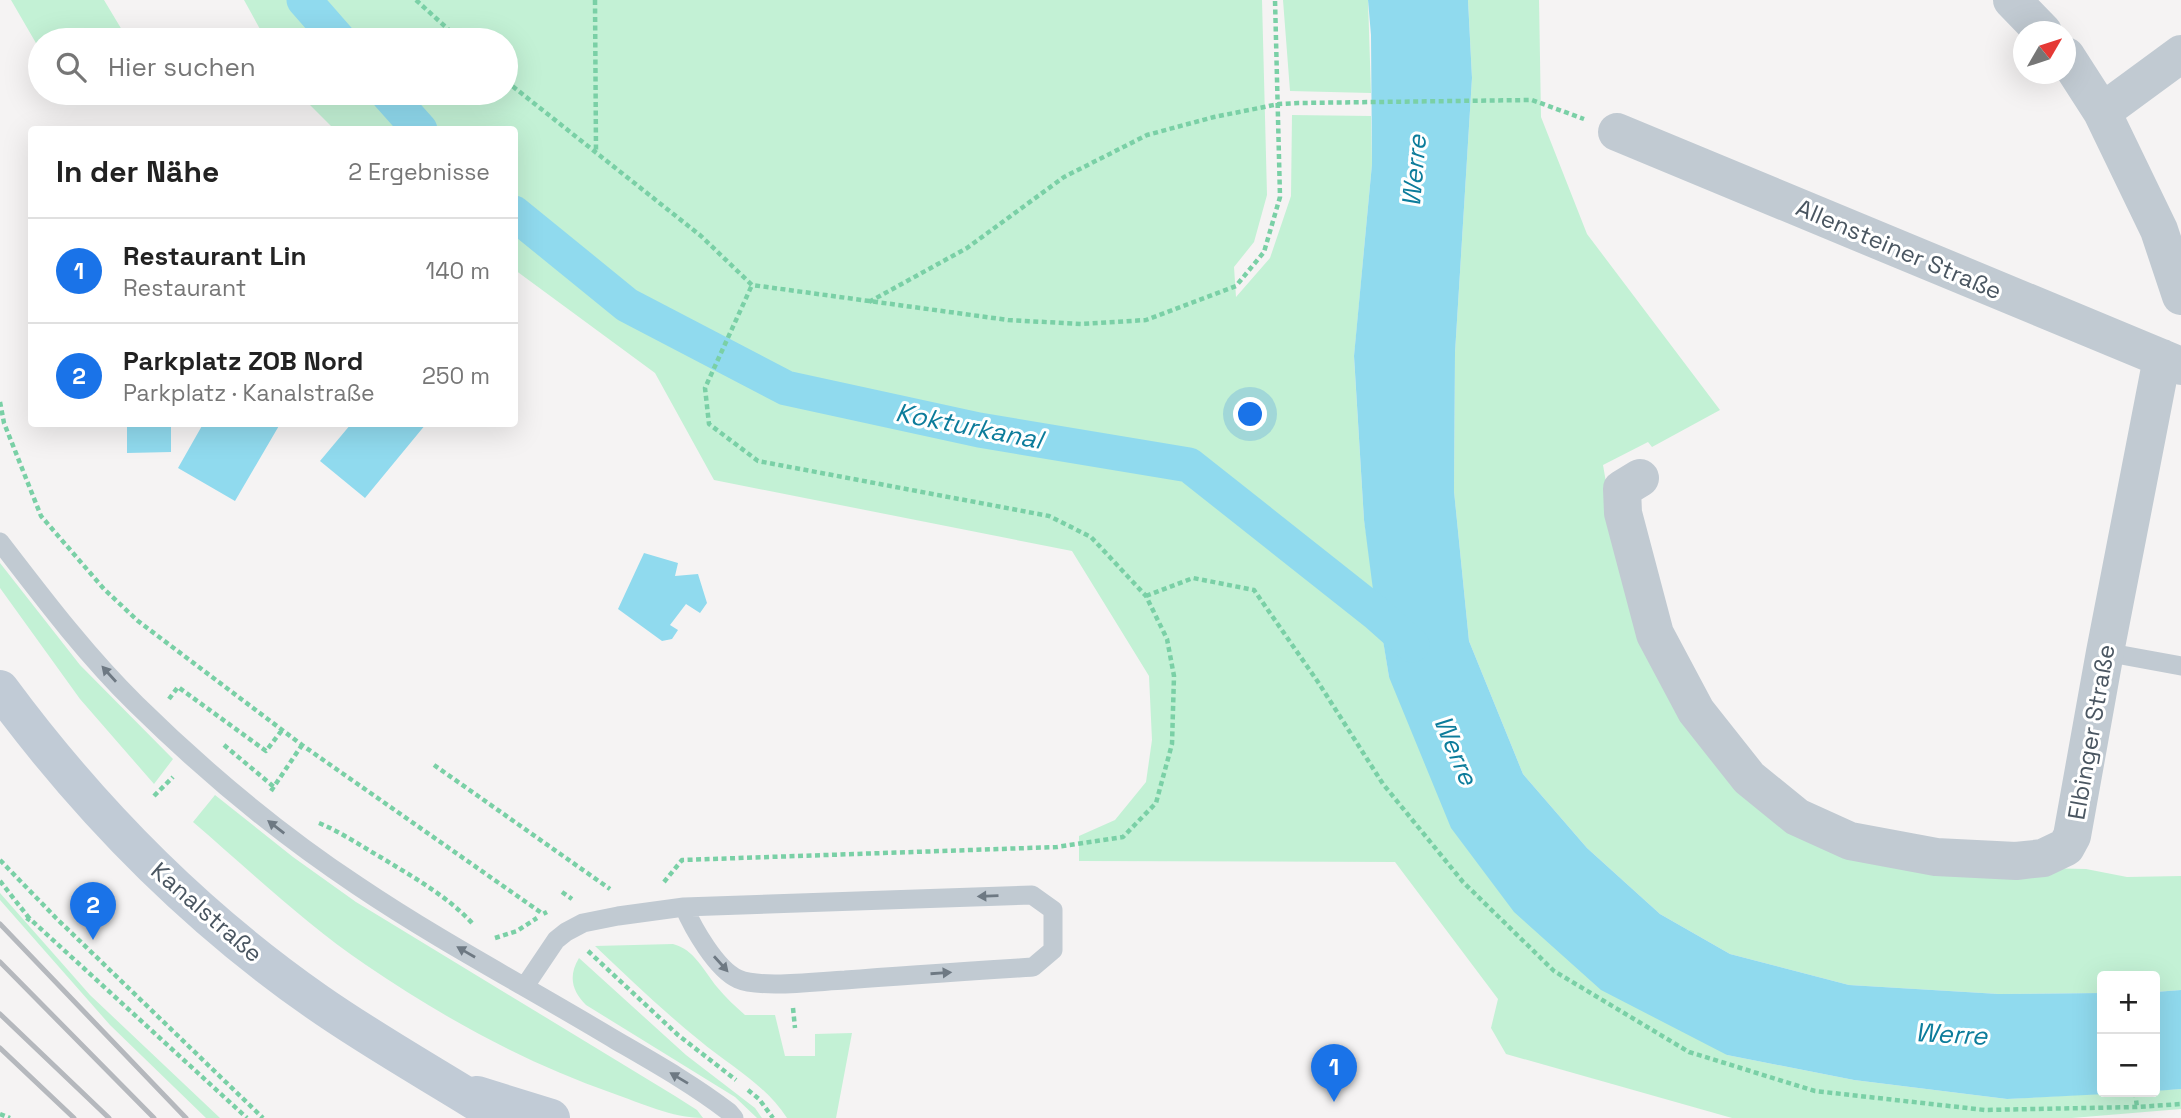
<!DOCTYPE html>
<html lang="de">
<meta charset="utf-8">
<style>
:root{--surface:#fff;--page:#f2f2f2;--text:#222;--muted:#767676;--line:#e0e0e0;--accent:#1a73e8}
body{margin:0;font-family:"Space Grotesk",sans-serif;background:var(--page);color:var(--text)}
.controls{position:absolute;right:21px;bottom:21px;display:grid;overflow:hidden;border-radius:7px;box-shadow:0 7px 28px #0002}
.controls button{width:63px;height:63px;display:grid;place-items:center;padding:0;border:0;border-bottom:2px solid var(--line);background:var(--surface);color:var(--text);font:35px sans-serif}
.compass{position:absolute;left:2013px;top:21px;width:63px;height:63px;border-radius:50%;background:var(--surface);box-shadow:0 7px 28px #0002;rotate:51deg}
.you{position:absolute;left:1251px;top:415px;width:24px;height:24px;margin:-18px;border:5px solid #fff;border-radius:50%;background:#1a73e8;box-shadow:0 0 0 10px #1a73e833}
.badge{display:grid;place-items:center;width:46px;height:46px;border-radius:50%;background:var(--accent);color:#fff;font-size:23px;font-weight:700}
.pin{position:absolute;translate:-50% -58px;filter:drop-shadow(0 2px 4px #0008)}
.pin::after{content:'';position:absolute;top:37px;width:24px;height:21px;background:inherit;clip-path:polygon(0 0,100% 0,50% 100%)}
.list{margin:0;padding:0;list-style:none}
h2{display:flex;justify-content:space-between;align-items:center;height:91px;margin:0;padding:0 28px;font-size:30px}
h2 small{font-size:23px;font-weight:400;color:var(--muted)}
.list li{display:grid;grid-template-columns:46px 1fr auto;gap:21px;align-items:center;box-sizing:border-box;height:105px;padding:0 28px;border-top:2px solid var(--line)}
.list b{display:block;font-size:26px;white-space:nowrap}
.list p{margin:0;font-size:23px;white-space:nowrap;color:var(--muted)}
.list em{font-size:23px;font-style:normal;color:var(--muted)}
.icon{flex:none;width:38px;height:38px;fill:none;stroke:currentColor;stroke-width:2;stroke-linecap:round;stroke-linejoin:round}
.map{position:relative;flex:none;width:2181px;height:1118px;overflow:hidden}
.search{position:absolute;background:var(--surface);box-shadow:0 7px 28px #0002;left:28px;top:28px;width:490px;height:77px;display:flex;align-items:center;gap:18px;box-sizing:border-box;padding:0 24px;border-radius:38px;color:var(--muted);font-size:26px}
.panel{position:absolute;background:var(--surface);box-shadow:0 7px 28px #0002;left:28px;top:126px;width:490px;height:301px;border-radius:7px}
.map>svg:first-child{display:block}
.green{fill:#c3f1d5}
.water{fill:#90daee}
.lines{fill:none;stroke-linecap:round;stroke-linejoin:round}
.canal{stroke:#90daee;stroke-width:35}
.path{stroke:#7ad0a6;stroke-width:4.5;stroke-dasharray:5 3.5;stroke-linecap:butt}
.service{stroke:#c1cad2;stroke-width:19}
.minor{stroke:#c1cad2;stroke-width:38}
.secondary{stroke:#c1cbd6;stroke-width:38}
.rail{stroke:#b5b8bd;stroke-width:5}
.oneway{fill:#6e7983}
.labels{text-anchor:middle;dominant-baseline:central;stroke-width:6;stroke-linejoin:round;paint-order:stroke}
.street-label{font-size:24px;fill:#4a5661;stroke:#fff}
.water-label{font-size:26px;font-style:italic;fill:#0c7c9b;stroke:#fff}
</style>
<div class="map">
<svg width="2181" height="1118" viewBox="0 0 2181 1118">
<rect width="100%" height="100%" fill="#f5f3f3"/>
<path class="green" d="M 11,0 L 104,0 L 128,40 L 40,40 L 40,50 Z
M 244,0 L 1262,0 L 1267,195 L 1254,242 L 1234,267 L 1236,297 L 1270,258 L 1291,196 L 1292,115 L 1371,116 L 1372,164 L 1354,357 L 1364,520 L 1389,677 L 1727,1055 L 1854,1080 L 2007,1099 L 2181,1089 L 2181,1109 L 2072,1118 L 1732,1118 L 1506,1054 L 1491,1028 L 1498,999 L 1395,862 L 1079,861 L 1079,836 L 1115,820 L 1146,782 L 1152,740 L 1149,676 L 1072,551 L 714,480 L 655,373 L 515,270 L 514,130 L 334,129 L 298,93 L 506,93 L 506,40 L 266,40 Z
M 1283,0 L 1368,0 L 1371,93 L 1290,91 Z
M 1468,0 L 1539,0 L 1541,117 L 1587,234 L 1720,410 L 1652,447 L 1648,442 L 1603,465 L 1612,517 L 1648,637 L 1791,827 L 2040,868 L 2086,869 L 2127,877 L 2181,876 L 2181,990 L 2155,992 L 2155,976 L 2102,976 L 2102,993 L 1999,994 L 1849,985 L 1730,954 L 1660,914 L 1587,848 L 1523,774 L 1469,641 L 1454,491 L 1455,353 L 1472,78 Z
M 0,563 L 80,665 L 173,759 L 154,784 L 80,699 L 0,588 Z
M 215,795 L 293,857 L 356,902 L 675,1096 L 697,1110 L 703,1118 C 672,1118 641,1103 612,1093 C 524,1062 442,1017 366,965 C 304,923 249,870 193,822 Z
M 0,893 L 90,995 L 220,1118 L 206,1118 L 110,1025 L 0,900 Z
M 673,944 C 694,949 704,971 717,987 C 725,997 735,1006 745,1015 L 775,1015 L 785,1056 L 815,1056 L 815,1034 L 852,1033 L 836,1118 L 787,1118 C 765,1084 730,1066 699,1040 C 663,1011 629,978 595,946 Z
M 579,958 L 686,1055 L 755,1108 L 762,1118 L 757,1118 L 735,1097 L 586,1005 C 572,991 568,976 579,958 Z"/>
<path class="water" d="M 1368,0 L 1468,0 L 1472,78 L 1455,353 L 1454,491 L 1469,641 L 1523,774 L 1587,848 L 1660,914 L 1730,954 L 1849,985 L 1999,994 L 2102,993 L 2102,1092 L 2145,1092 L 2007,1099 L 1854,1080 L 1727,1055 L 1601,990 L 1514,912 L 1451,828 L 1389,677 L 1380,622 L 1376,613 L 1364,520 L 1354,356 L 1372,164 L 1371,35 Z
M 127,424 L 171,424 L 171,452 L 127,453 Z
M 203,424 L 280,424 L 235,501 L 178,468 Z
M 351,424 L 426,424 L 365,498 L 320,461 Z
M 644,553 L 678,563 L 675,576 L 698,574 L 707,603 L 700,613 L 686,604 L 670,625 L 678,630 L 672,639 L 662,641 L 618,609 Z
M 2181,990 L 2181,1089 L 2155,1091 L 2155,992 Z"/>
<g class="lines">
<path class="canal" d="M 304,0 L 339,40
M 387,93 L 420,130
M 514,213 L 627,305 L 786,388 L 979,430 L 1189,465 L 1376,613 L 1412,645"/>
<path class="path" d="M 416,0 L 460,40
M 595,0 L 596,152
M 506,81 L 701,236 L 752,285 L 1008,320 L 1081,324 L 1146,320 L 1236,286 L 1264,252 L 1280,197 L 1275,0
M 869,302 L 967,248 L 1064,177 L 1147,135 L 1214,117 L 1279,104 L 1298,103 L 1532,100 L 1584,119
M 0,402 L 4,423 L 41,516 L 104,589 L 138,621 L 302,745 L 543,914 L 547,912
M 1146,596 L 1193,578 L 1254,590 L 1318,682 L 1383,784 L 1463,882 L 1554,971 L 1689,1052 L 1815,1091 L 1985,1110 L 2137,1107 L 2181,1104
M 169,699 L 178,687 L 266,751 L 282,730
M 224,745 L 274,787
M 434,765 L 610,889
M 271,791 L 302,745
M 154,796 L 173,777
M 319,823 C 341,832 361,846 382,858 C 413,877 447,896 472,923
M 0,860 L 56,918 L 263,1118
M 0,881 L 29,918
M 664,882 L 682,860 L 1057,847 L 1123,837 L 1156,803 L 1172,744 L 1174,676 L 1167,639 L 1146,596 L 1091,537 L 1049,516 L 758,461 L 709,424 L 705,388 L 752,285
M 562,892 L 572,899
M 27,921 L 29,918 L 247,1118
M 495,938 L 517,931 L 537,918
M 588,951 L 678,1035 L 736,1080
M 793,1008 L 795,1028
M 748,1090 L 759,1099 L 773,1118
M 2135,1092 L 2137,1107
M 2109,1094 L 2145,1092
M 0,1114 L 10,1118"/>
<path class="service" d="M 0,542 C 43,598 86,655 136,704 C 204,771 278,833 358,886 C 441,942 531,989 617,1041 C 655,1063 694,1085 729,1112 L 734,1118
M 2105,652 L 2181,666
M 525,986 L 556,940 L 566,932 L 583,923 L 618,916 L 684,907 L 1032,895 L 1053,910 L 1053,950 L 1033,967 C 971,971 908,975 845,980 C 820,981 760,989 738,979 C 716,969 693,928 684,907"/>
<path class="minor" d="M 2012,0 L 2043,32
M 2066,56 L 2102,112 L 2159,230 L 2181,296
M 2102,112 L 2181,54
M 1617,132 L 2181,366
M 1640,478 L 1622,489 L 1623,513 L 1655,634 L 1696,711 L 1749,778 L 1797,817 L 1850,841 L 1936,857 L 2016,861 L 2043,858 L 2066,847 L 2072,836 L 2105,652 L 2162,358"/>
<path class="secondary" d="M 0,689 C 88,808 195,917 317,1002 C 377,1044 441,1079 502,1118
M 477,1095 L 551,1118"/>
<path class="rail" d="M 0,924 L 186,1118
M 0,962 L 154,1118
M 0,1014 L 109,1118
M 0,1048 L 74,1118"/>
</g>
<defs><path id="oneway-solid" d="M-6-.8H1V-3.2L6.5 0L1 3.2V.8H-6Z" transform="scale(1.75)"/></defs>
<g class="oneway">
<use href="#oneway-solid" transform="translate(109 674) rotate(-132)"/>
<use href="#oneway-solid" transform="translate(276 827) rotate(-142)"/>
<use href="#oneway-solid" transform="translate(988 896) rotate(178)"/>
<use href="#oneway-solid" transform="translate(466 952) rotate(-150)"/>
<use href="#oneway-solid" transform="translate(721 964) rotate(48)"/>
<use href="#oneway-solid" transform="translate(941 973) rotate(-4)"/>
<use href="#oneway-solid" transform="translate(679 1078) rotate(-149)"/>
</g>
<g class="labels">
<g class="street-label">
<text transform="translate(1899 249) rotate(23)">Allensteiner Straße</text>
<text transform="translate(2091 732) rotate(-80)">Elbinger Straße</text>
<text transform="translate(207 912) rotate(41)">Kanalstraße</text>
</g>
<g class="water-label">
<text transform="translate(1414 171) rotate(-85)">Werre</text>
<text transform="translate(969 426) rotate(11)">Kokturkanal</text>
<text transform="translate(1456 750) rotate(67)">Werre</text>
<text transform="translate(1951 1034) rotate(3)">Werre</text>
</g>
</g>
</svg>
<div class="controls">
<button>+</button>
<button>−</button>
</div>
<svg class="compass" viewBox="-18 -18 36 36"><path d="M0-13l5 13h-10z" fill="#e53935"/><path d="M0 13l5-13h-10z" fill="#767676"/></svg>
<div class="you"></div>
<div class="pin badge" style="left:1334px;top:1102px">1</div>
<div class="pin badge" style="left:93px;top:940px">2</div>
<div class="search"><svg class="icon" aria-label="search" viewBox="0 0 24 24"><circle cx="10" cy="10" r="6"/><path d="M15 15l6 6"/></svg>Hier suchen</div>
<section class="panel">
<h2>In der Nähe<small>2 Ergebnisse</small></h2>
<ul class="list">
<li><span class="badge">1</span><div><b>Restaurant Lin</b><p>Restaurant</p></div><em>140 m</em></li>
<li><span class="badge">2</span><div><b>Parkplatz ZOB Nord</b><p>Parkplatz · Kanalstraße</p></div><em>250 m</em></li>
</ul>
</section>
</div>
